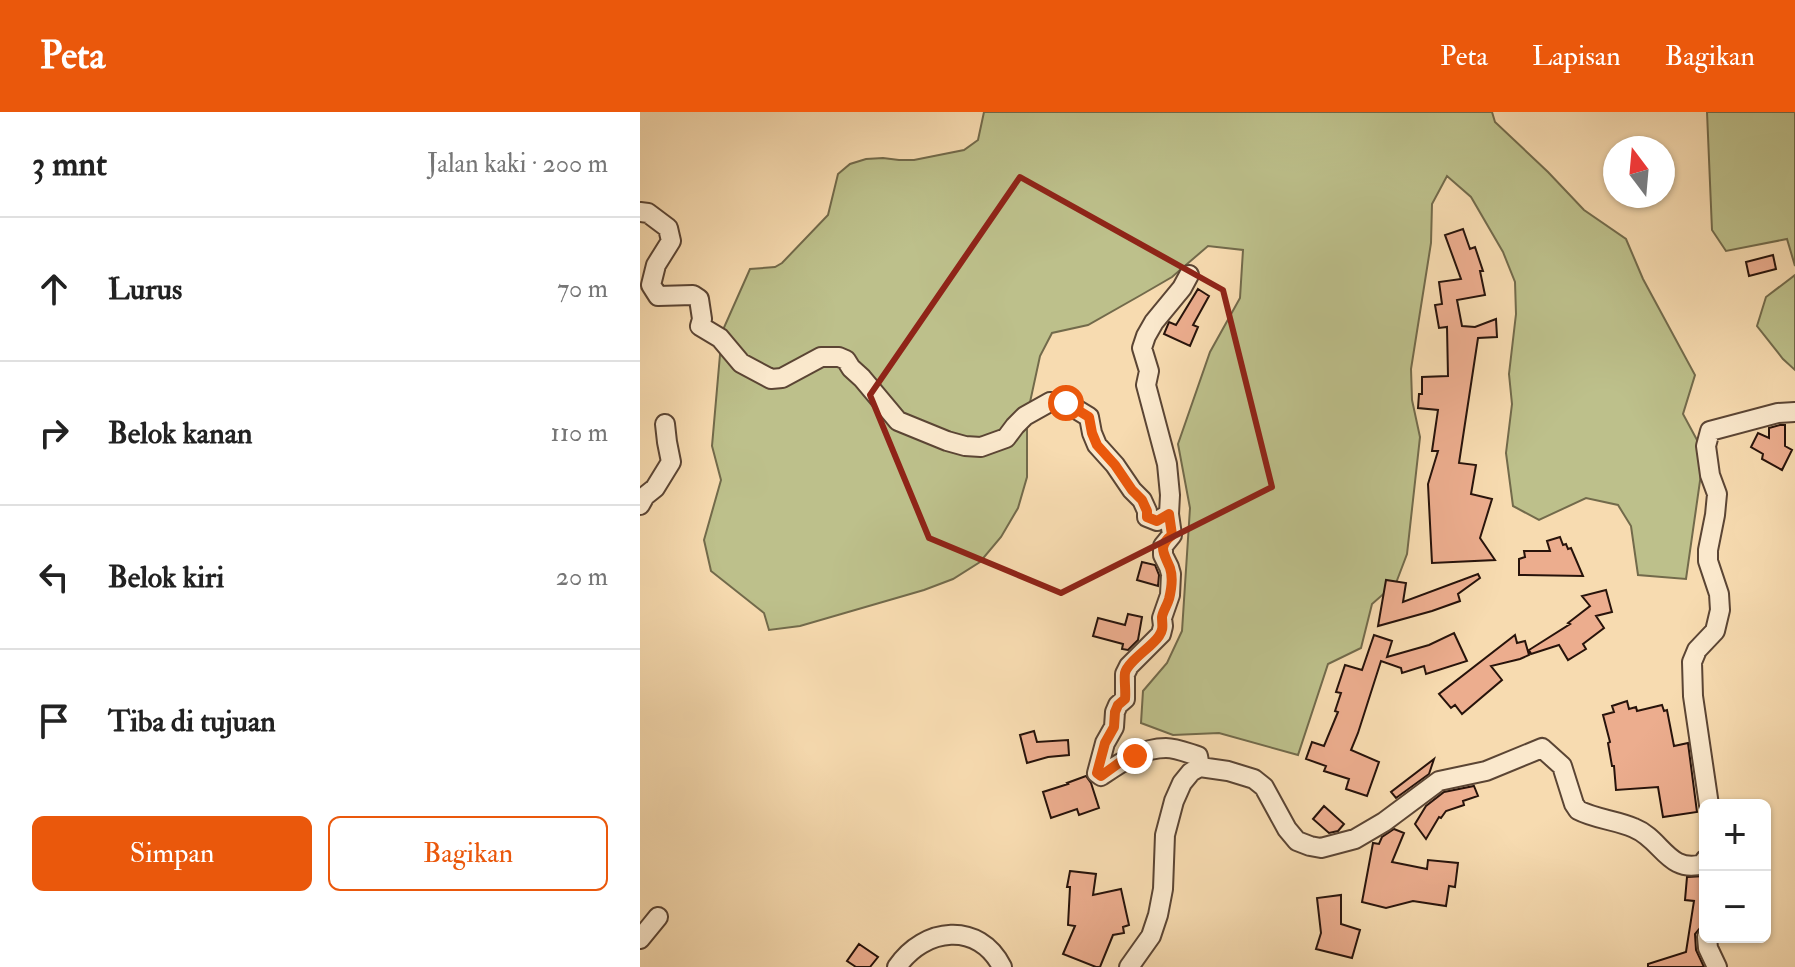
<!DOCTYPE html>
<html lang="id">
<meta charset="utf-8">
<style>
:root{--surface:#fff;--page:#f2f2f2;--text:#222;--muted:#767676;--line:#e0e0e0;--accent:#ea580c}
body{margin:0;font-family:"IM FELL Double Pica",serif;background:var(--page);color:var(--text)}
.controls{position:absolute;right:24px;bottom:24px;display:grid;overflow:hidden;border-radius:12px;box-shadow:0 2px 6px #0004}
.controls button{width:72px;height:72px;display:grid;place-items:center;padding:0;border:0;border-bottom:2px solid var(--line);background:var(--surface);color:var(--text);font:40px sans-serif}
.compass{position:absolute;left:963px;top:24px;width:72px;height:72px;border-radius:50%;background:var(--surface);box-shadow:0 2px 6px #0004;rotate:344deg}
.stop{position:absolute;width:24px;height:24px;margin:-18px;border:6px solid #ea580c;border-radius:50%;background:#fff}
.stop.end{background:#ea580c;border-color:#fff;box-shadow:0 2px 8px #0008}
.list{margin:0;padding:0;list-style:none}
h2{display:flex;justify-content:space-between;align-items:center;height:104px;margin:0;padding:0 32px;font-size:34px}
h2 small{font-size:26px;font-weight:400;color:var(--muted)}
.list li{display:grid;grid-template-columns:52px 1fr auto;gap:24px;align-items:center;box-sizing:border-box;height:144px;padding:0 32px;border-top:2px solid var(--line)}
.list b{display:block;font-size:30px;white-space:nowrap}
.list em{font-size:26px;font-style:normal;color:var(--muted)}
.actions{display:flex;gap:16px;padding:24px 32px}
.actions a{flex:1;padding:18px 0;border:2px solid var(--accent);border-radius:12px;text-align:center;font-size:28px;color:var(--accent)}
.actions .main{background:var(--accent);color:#fff}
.icon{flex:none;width:44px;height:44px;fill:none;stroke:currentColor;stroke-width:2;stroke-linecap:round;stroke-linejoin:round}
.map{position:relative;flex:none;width:1155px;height:855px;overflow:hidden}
header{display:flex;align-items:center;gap:48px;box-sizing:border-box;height:112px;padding:0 40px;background:var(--accent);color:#fff}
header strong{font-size:38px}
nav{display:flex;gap:44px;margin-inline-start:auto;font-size:28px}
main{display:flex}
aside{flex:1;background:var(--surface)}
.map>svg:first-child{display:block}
.green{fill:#bdc08b;stroke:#726a4b;stroke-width:2}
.building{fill:#ecad8e;stroke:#27130b;stroke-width:2}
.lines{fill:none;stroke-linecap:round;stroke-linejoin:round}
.minor-casing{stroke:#5b4534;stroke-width:22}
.minor{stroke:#fae8cc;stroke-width:18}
.route{stroke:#ea580c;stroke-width:10}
.marked{fill:none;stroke:#8f2418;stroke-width:6;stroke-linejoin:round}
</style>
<header>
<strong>Peta</strong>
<nav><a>Peta</a><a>Lapisan</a><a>Bagikan</a></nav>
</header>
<main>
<aside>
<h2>3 mnt<small>Jalan kaki · 200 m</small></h2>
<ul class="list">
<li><svg class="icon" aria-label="ahead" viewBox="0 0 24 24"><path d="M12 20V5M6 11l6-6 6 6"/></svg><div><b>Lurus</b></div><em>70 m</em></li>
<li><svg class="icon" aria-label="right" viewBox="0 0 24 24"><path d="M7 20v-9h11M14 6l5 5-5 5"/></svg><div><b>Belok kanan</b></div><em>110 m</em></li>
<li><svg class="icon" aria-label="left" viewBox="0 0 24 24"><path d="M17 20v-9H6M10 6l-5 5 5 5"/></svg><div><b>Belok kiri</b></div><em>20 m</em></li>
<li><svg class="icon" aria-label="arrive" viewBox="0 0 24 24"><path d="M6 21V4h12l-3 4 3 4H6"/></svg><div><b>Tiba di tujuan</b></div></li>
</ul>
<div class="actions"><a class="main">Simpan</a><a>Bagikan</a></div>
</aside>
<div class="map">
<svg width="1155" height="855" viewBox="0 0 1155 855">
<rect width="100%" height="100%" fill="#f7dbb0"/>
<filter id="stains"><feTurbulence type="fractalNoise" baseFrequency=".0025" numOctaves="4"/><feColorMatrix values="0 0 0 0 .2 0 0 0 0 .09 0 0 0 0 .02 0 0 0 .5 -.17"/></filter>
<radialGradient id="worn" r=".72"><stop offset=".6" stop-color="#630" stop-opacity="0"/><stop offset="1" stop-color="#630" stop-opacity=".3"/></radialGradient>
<path class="green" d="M 344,0 L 852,0 L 855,10 L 908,60 L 944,98 L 986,127 L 1003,167 L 1055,263 L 1043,302 L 1064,341 L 1046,467 L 998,463 L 991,414 L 978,393 L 946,386 L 899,408 L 873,394 L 866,341 L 872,292 L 869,262 L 876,202 L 875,170 L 863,140 L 831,85 L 807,64 L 792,92 L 791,131 L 771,257 L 772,288 L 780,325 L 767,442 L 756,471 L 732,492 L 721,536 L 688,552 L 658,643 L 579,621 L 533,623 L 501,611 L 503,579 L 527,551 L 542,519 L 550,396 L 538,332 L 570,240 L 600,186 L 603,138 L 568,134 L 532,165 L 501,183 L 448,213 L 412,221 L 400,244 L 387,304 L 387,365 L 378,396 L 361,425 L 340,450 L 313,467 L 284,478 L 160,514 L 129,518 L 124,501 L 71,459 L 64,428 L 81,368 L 72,334 L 82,220 L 110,157 L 135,155 L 142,151 L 188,103 L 198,62 L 210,52 L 226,47 L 243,46 L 259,48 L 274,48 L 324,38 L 338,28 Z
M 1067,0 L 1155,0 L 1155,154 L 1147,127 L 1086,139 L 1072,118 Z
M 1155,163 L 1155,258 L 1143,247 L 1117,214 L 1126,185 Z"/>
<path class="building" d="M 823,117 L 830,137 L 835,135 L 843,159 L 840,159 L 845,183 L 817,188 L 822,214 L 835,215 L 856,207 L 857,225 L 838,226 L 819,351 L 836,353 L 831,382 L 852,387 L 840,426 L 855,448 L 792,451 L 788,372 L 798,339 L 792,339 L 798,298 L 778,296 L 779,282 L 782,282 L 782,265 L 808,264 L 807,215 L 799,216 L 795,193 L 802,192 L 799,170 L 821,167 L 805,123 Z
M 1133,143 L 1136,157 L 1109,164 L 1106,150 Z
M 558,177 L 569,184 L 553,213 L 558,215 L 550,234 L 524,222 L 529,210 L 536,213 Z
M 1140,313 L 1145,313 L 1145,334 L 1152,338 L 1142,358 L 1122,347 L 1123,342 L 1111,335 L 1118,321 L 1129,326 L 1129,316 Z
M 920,425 L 923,433 L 926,432 L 928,437 L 931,436 L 943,464 L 879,463 L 879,447 L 885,445 L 884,439 L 910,439 L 907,429 Z
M 502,450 L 515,453 L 519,463 L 518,474 L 497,468 Z
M 838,462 L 840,466 L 818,482 L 820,489 L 792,499 L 738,514 L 746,468 L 766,471 L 763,490 Z
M 966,478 L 972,500 L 956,504 L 964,516 L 943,532 L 946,537 L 928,548 L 919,533 L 891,542 L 889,538 L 930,512 L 928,511 L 950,494 L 942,484 Z
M 488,502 L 502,505 L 498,528 L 488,538 L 482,537 L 483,532 L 453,524 L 458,506 L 485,513 Z
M 814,521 L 827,549 L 786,562 L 784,554 L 762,561 L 761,556 L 741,549 L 718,621 L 711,638 L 739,650 L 727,684 L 706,677 L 709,667 L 684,659 L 686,654 L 666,647 L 672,630 L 684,634 L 698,600 L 695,599 L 701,581 L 696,580 L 705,553 L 722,558 L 734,523 L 752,529 L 747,545 L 789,533 Z
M 875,523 L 877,531 L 885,529 L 889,543 L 880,547 L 851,554 L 862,568 L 822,602 L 815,593 L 811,596 L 799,582 Z
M 987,589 L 989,597 L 996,595 L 997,599 L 1022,593 L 1024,599 L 1027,598 L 1034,634 L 1048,631 L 1057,700 L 1023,705 L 1018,675 L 976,678 L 974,654 L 972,654 L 968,631 L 970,630 L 963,603 L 974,600 L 972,594 Z
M 394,619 L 397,630 L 428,628 L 429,643 L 408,645 L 387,651 L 380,623 Z
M 794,647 L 789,662 L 756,686 L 751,680 Z
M 446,664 L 451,671 L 459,696 L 439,703 L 437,697 L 411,706 L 403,680 L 428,672 L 427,671 Z
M 834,674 L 838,684 L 823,689 L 824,693 L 806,699 L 801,706 L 799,705 L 786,727 L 775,712 L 786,694 L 804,680 Z
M 684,694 L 704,712 L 698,719 L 689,721 L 673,707 Z
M 754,717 L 764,721 L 752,750 L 787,757 L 788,748 L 818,751 L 815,775 L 809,774 L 806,794 L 773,789 L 746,796 L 722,790 L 733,731 L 739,732 L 742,725 Z
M 430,759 L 456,762 L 453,783 L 481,777 L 489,813 L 483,815 L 484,821 L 473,823 L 460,855 L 456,855 L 423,842 L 435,814 L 428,813 L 430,775 L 427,775 Z
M 1065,764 L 1065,813 L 1060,816 L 1055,822 L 1056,838 L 1064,855 L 1008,855 L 1008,852 L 1046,840 L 1054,789 L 1045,788 L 1047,765 Z
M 701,783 L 701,812 L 720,818 L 712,846 L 676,837 L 681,821 L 677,786 Z
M 219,832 L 238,845 L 230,855 L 216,855 L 207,849 Z"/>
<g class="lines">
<defs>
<path id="minor" d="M 0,100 L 8,101 L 28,116 L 31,129 L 16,153 L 11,173 L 18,184 L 53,183 L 59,187 L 62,207 L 60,214 L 80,226 L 101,251 L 131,267 L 142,266 L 181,245 L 199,245 L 206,248 L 211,256 L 222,266 L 258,309 L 307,329 L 325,334 L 341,335 L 366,326 L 375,314 L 385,304 L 410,290 L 426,291 L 449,305 L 452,321 L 457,333 L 475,353 L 492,378 L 502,388 L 507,399 L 507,405 L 517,409 L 529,402
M 549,163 L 542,176 L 514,210 L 506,224 L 502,236 L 509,259 L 506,273 L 527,352 L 530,383 L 529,402 L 532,423 L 523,434 L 523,443 L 529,455 L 531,462 L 530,483 L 522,506 L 523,514 L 521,522 L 489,554 L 485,562 L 485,587 L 478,593 L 475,600 L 474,615 L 465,631 L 457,661 L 461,664 C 480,651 501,636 526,636 C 536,636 548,641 558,644 L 560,655
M 0,393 L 5,384 L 15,376 L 31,350 L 27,330 L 25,312
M 1069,693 L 1053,584 L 1052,550 L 1057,538 L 1075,519 L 1080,498 L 1079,482 L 1068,449 L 1068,438 L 1075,403 L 1077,382 L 1070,363 L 1066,334 L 1070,319 L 1138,301 L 1155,300
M 1067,825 L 1068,836 L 1077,855
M 0,827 L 18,805
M 257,855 C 284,815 339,809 362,855
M 489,855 L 511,824 L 518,803 L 523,777 L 525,723 L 534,689 L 542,671 L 551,660 L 560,655 L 588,659 L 614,667 L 624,675 L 647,717 L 657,729 L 670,734 L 681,736 L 715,727 L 744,710 L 799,669 L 846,659 L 902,636 L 922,654 L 934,692 L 938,698 C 955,707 976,708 994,716 C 1022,727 1028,762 1063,752 L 1065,748"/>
</defs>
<use href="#minor" class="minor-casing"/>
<use href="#minor" class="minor"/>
</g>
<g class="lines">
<path class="route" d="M 426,291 L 449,305 L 452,321 L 457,333 L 475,353 L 492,378 L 502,388 L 507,399 L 507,405 L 517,409 L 529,402 L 532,423 C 517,435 524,441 530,456 C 533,465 531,479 529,487 C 527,494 523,499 522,505 C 522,513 524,517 519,524 C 512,535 488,549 485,561 C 484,567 486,580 485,587 L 478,593 L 475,600 L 474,615 L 465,631 L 457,661 L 461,664 L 483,648 L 495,644"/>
</g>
<path class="marked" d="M 380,65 L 583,178 L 632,375 L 421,481 L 289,426 L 230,283 Z"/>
<rect width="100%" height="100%" filter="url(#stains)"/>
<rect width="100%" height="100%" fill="url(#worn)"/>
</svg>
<div class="controls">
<button>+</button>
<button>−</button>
</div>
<svg class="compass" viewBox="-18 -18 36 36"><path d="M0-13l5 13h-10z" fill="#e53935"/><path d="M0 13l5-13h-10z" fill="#767676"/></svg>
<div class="stop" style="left:426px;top:291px"></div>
<div class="stop end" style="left:495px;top:644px"></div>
</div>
</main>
